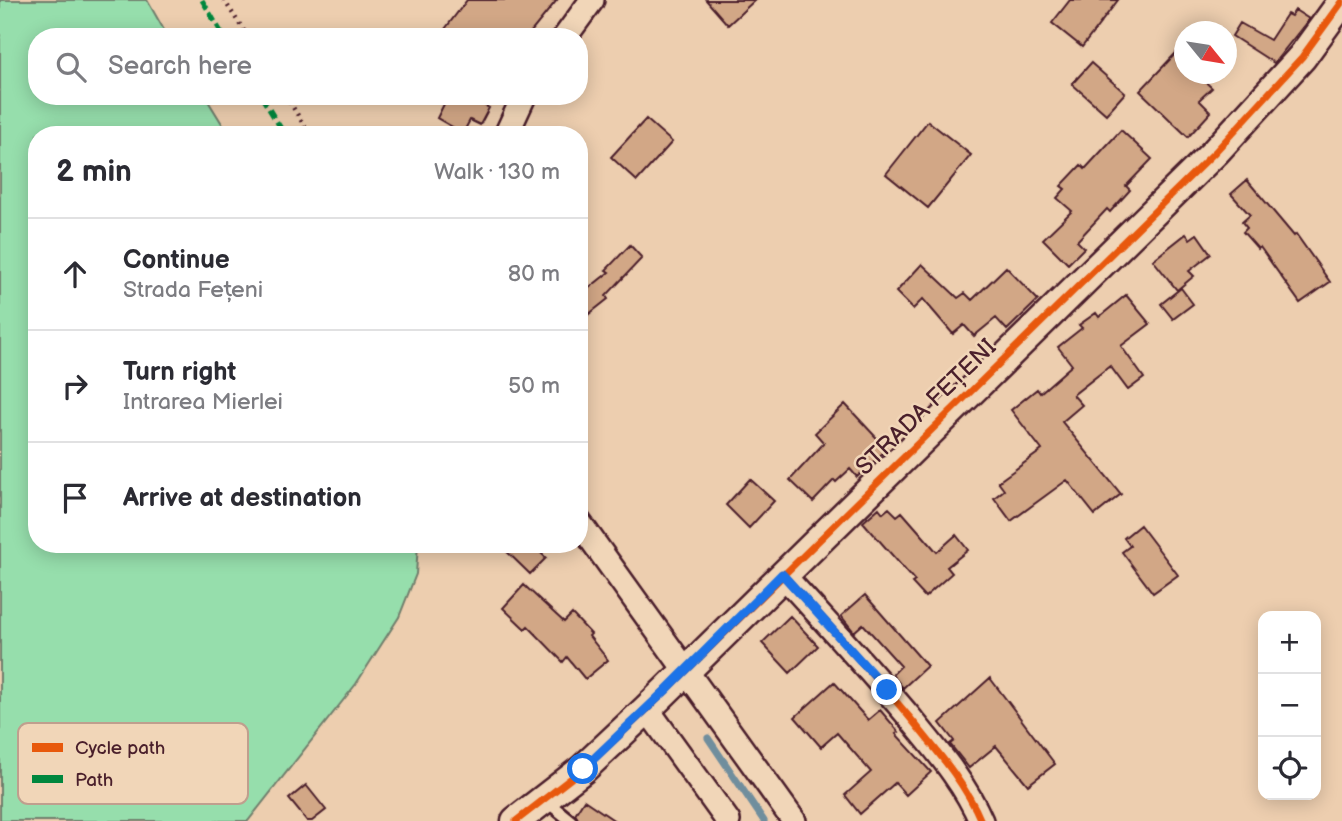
<!DOCTYPE html>
<meta charset="utf-8">
<style>
:root{--surface:#fff;--page:#f7f7f7;--text:#2b2b33;--muted:#7c7c81;--line:#e1e1e2}
body{margin:0;font-family:"Balsamiq Sans",sans-serif;background:var(--page);color:var(--text)}
.controls{position:absolute;right:21px;bottom:21px;display:grid;overflow:hidden;border-radius:14px;box-shadow:0 4px 18px #0003}
.controls button{width:63px;height:63px;display:grid;place-items:center;padding:0;border:0;border-bottom:2px solid var(--line);background:var(--surface);color:var(--text);font:35px sans-serif}
.compass{position:absolute;left:1174px;top:21px;width:63px;height:63px;border-radius:50%;background:var(--surface);box-shadow:0 4px 18px #0003;rotate:120deg}
.stop{position:absolute;width:21px;height:21px;margin:-16px;border:5px solid #1a73e8;border-radius:50%;background:#fff}
.stop.end{background:#1a73e8;border-color:#fff;box-shadow:0 2px 7px #0008}
.list{margin:0;padding:0;list-style:none}
h2{display:flex;justify-content:space-between;align-items:center;height:91px;margin:0;padding:0 28px;font-size:30px}
h2 small{font-size:23px;font-weight:400;color:var(--muted)}
.list li{display:grid;grid-template-columns:46px 1fr auto;gap:21px;align-items:center;box-sizing:border-box;height:112px;padding:0 28px;border-top:2px solid var(--line)}
.list b{display:block;font-size:26px;white-space:nowrap}
.list p{margin:0;font-size:23px;white-space:nowrap;color:var(--muted)}
.list em{font-size:23px;font-style:normal;color:var(--muted)}
.icon{flex:none;width:38px;height:38px;fill:none;stroke:currentColor;stroke-width:2;stroke-linecap:round;stroke-linejoin:round}
.map{position:relative;flex:none;width:1342px;height:821px;overflow:hidden}
.search{position:absolute;background:var(--surface);box-shadow:0 4px 18px #0003;left:28px;top:28px;width:560px;height:77px;display:flex;align-items:center;gap:18px;box-sizing:border-box;padding:0 24px;border-radius:28px;color:var(--muted);font-size:26px}
.panel{position:absolute;background:var(--surface);box-shadow:0 4px 18px #0003;left:28px;top:126px;width:560px;height:427px;border-radius:28px}
.map>svg:first-child{display:block}
.green{fill:#96deac;stroke:#707e6c;stroke-width:2}
.lines{fill:none;stroke-linecap:round;stroke-linejoin:round}
.stream{stroke:#708e9d;stroke-width:7}
.building{fill:#d2a786;stroke:#4a1f2b;stroke-width:2}
.service-casing{stroke:#4a1f2b;stroke-width:16}
.minor-casing{stroke:#4a1f2b;stroke-width:28}
.tertiary-casing{stroke:#4a1f2b;stroke-width:33}
.path{stroke:#4a1f2b;stroke-width:4.5;stroke-dasharray:2 5;stroke-linecap:butt}
.service{stroke:#f1d6b8;stroke-width:10}
.minor{stroke:#f1d6b8;stroke-width:23}
.tertiary{stroke:#f1d6b8;stroke-width:28}
.quiet{stroke:#00873e;stroke-width:5;stroke-dasharray:10 5;stroke-linecap:butt}
.cycleway-casing{stroke:#f1d6b8;stroke-width:11}
.cycleway{stroke:#e8590c;stroke-width:7}
.route{stroke:#1a73e8;stroke-width:9}
.labels{text-anchor:middle;dominant-baseline:central;stroke-width:5;stroke-linejoin:round;paint-order:stroke}
.street-label{font-size:24px;fill:#4a1f2b;stroke:#f1d6b8}
.key{fill:#f1d6b8;stroke:#bf9f8e;stroke-width:2}
.key-label{font-size:19px;fill:#4a1f2b}
</style>
<div class="map">
<svg width="1342" height="821" viewBox="0 0 1342 821">
<rect width="100%" height="100%" fill="#edceaf"/>
<filter id="ink" filterUnits="userSpaceOnUse"><feTurbulence type="fractalNoise" baseFrequency=".0143" numOctaves="2"/><feDisplacementMap in="SourceGraphic" scale="14" xChannelSelector="R" yChannelSelector="G"/><feConvolveMatrix kernelMatrix="1 2 1 2 8 2 1 2 1" color-interpolation-filters="sRGB"/></filter>
<g filter="url(#ink)">
<path class="green" d="M 0,0 L 147,0 L 168,37 L 37,37 L 37,96 L 205,96 L 229,135 L 37,135 L 37,544 L 418,544 L 416,574 L 399,617 L 356,684 L 248,821 L 0,821 Z"/>
<g class="lines">
<path class="stream" d="M 708,738 L 764,821"/>
</g>
<path class="building" d="M 467,0 L 557,0 L 527,37 L 439,37 Z
M 706,0 L 755,0 L 728,25 Z
M 1070,0 L 1118,0 L 1082,47 L 1052,23 Z
M 1295,10 L 1309,19 L 1274,63 L 1232,36 L 1240,23 L 1270,40 L 1287,14 L 1291,16 Z
M 1176,53 L 1185,62 L 1185,74 L 1197,74 L 1212,88 L 1199,100 L 1211,112 L 1188,137 L 1140,91 Z
M 1091,63 L 1125,93 L 1106,114 L 1072,84 Z
M 448,96 L 483,96 L 480,103 L 489,108 L 480,125 L 470,120 L 463,133 L 437,118 Z
M 646,119 L 672,142 L 637,181 L 611,157 Z
M 928,121 L 971,155 L 928,208 L 886,174 Z
M 1121,130 L 1152,159 L 1126,186 L 1130,190 L 1110,212 L 1107,209 L 1077,241 L 1084,248 L 1068,264 L 1043,239 L 1072,211 L 1057,198 L 1065,189 L 1061,186 L 1081,165 L 1085,169 Z
M 1247,180 L 1294,236 L 1296,234 L 1330,282 L 1300,303 L 1260,247 L 1258,249 L 1243,232 L 1247,228 L 1242,222 L 1250,215 L 1231,194 Z
M 1186,234 L 1190,239 L 1197,234 L 1211,254 L 1189,271 L 1194,276 L 1177,290 L 1153,260 Z
M 630,245 L 642,258 L 606,296 L 608,299 L 579,322 L 579,296 L 609,272 L 606,270 Z
M 922,264 L 958,298 L 965,293 L 972,300 L 1006,267 L 1038,300 L 1007,330 L 996,318 L 974,336 L 964,325 L 953,334 L 923,299 L 913,309 L 896,292 Z
M 1181,288 L 1193,304 L 1173,319 L 1161,304 Z
M 1126,295 L 1150,324 L 1121,346 L 1144,378 L 1128,390 L 1110,366 L 1073,395 L 1082,405 L 1062,422 L 1121,494 L 1095,515 L 1067,480 L 1011,521 L 994,498 L 1004,490 L 998,482 L 1042,450 L 1011,410 L 1037,389 L 1040,393 L 1072,365 L 1058,347 L 1082,328 L 1079,325 L 1096,313 L 1099,317 Z
M 845,404 L 887,449 L 857,477 L 850,469 L 836,482 L 834,480 L 813,502 L 790,480 L 824,443 L 815,433 Z
M 750,479 L 774,501 L 749,528 L 726,505 Z
M 879,508 L 883,513 L 889,508 L 897,516 L 902,512 L 937,552 L 956,535 L 968,550 L 947,567 L 952,573 L 925,597 L 912,583 L 915,581 L 863,522 Z
M 1140,525 L 1178,575 L 1153,593 L 1122,552 L 1130,546 L 1124,538 Z
M 499,544 L 532,544 L 546,558 L 530,574 Z
M 524,585 L 564,622 L 572,614 L 591,634 L 589,636 L 608,660 L 585,679 L 567,657 L 563,662 L 528,626 L 525,629 L 503,608 Z
M 865,595 L 927,666 L 903,688 L 892,675 L 901,666 L 863,624 L 854,632 L 841,616 Z
M 790,616 L 818,646 L 790,673 L 762,643 Z
M 990,678 L 1055,764 L 1028,785 L 996,746 L 969,768 L 950,744 L 954,741 L 940,723 Z
M 834,682 L 868,720 L 880,710 L 899,732 L 896,734 L 931,772 L 906,795 L 895,783 L 860,814 L 845,795 L 871,772 L 837,733 L 821,747 L 795,717 Z
M 306,785 L 326,810 L 312,821 L 307,821 L 289,799 Z
M 584,800 L 615,821 L 579,821 L 575,814 Z"/>
<g class="lines">
<defs>
<path id="service" d="M 545,800 L 571,821"/>
<path id="minor" d="M 565,37 L 592,0
M 506,135 L 524,96
M 579,522 L 794,821
M 782,574 C 826,622 870,670 911,719 C 937,751 965,783 981,821
M 647,709 L 728,821"/>
<path id="tertiary" d="M 516,821 L 583,769 L 647,709 L 1215,152 L 1302,57 L 1342,2"/>
</defs>
<use href="#service" class="service-casing"/>
<use href="#minor" class="minor-casing"/>
<use href="#tertiary" class="tertiary-casing"/>
<path class="path" d="M 224,0 L 248,37
M 286,96 L 310,135"/>
<use href="#service" class="service"/>
<use href="#minor" class="minor"/>
<use href="#tertiary" class="tertiary"/>
<path class="quiet" d="M 202,0 L 224,37
M 261,96 L 285,135"/>
<defs>
<path id="cycleway" d="M 782,574 C 826,622 870,670 911,719 C 937,751 965,783 981,821
M 516,821 L 583,769 L 647,709 L 1215,152 L 1302,57 L 1342,2"/>
</defs>
<use href="#cycleway" class="cycleway-casing"/>
<use href="#cycleway" class="cycleway"/>
</g>
</g>
<g class="lines" filter="url(#ink)">
<path class="route" d="M 583,769 L 665,691 L 782,574 L 887,690"/>
</g>
<g class="labels">
<g class="street-label">
<text transform="translate(926 407) rotate(-44)">STRADA FEȚENI</text>
</g>
</g>
<rect x="18" y="723" width="230" height="81" rx="10" class="key"/>
<rect x="32" y="743" width="31" height="9" fill="#e8590c"/>
<rect x="32" y="775" width="31" height="8" fill="#00873e"/>
<g class="key-label">
<text x="75" y="754">Cycle path</text>
<text x="75" y="786">Path</text>
</g>
</svg>
<div class="controls">
<button>+</button>
<button>−</button>
<button><svg class="icon" aria-label="locate" viewBox="0 0 24 24"><circle cx="12" cy="12" r="6"/><path d="M12 2v4M12 18v4M2 12h4M18 12h4"/></svg></button>
</div>
<svg class="compass" viewBox="-18 -18 36 36"><path d="M0-13l5 13h-10z" fill="#e53935"/><path d="M0 13l5-13h-10z" fill="#7c7c81"/></svg>
<div class="stop" style="left:583px;top:769px"></div>
<div class="stop end" style="left:887px;top:690px"></div>
<div class="search"><svg class="icon" aria-label="search" viewBox="0 0 24 24"><circle cx="10" cy="10" r="6"/><path d="M15 15l6 6"/></svg>Search here</div>
<section class="panel">
<h2>2 min<small>Walk · 130 m</small></h2>
<ul class="list">
<li><svg class="icon" aria-label="ahead" viewBox="0 0 24 24"><path d="M12 20V5M6 11l6-6 6 6"/></svg><div><b>Continue</b><p>Strada Fețeni</p></div><em>80 m</em></li>
<li><svg class="icon" aria-label="right" viewBox="0 0 24 24"><path d="M7 20v-9h11M14 6l5 5-5 5"/></svg><div><b>Turn right</b><p>Intrarea Mierlei</p></div><em>50 m</em></li>
<li><svg class="icon" aria-label="arrive" viewBox="0 0 24 24"><path d="M6 21V4h12l-3 4 3 4H6"/></svg><div><b>Arrive at destination</b></div></li>
</ul>
</section>
</div>
